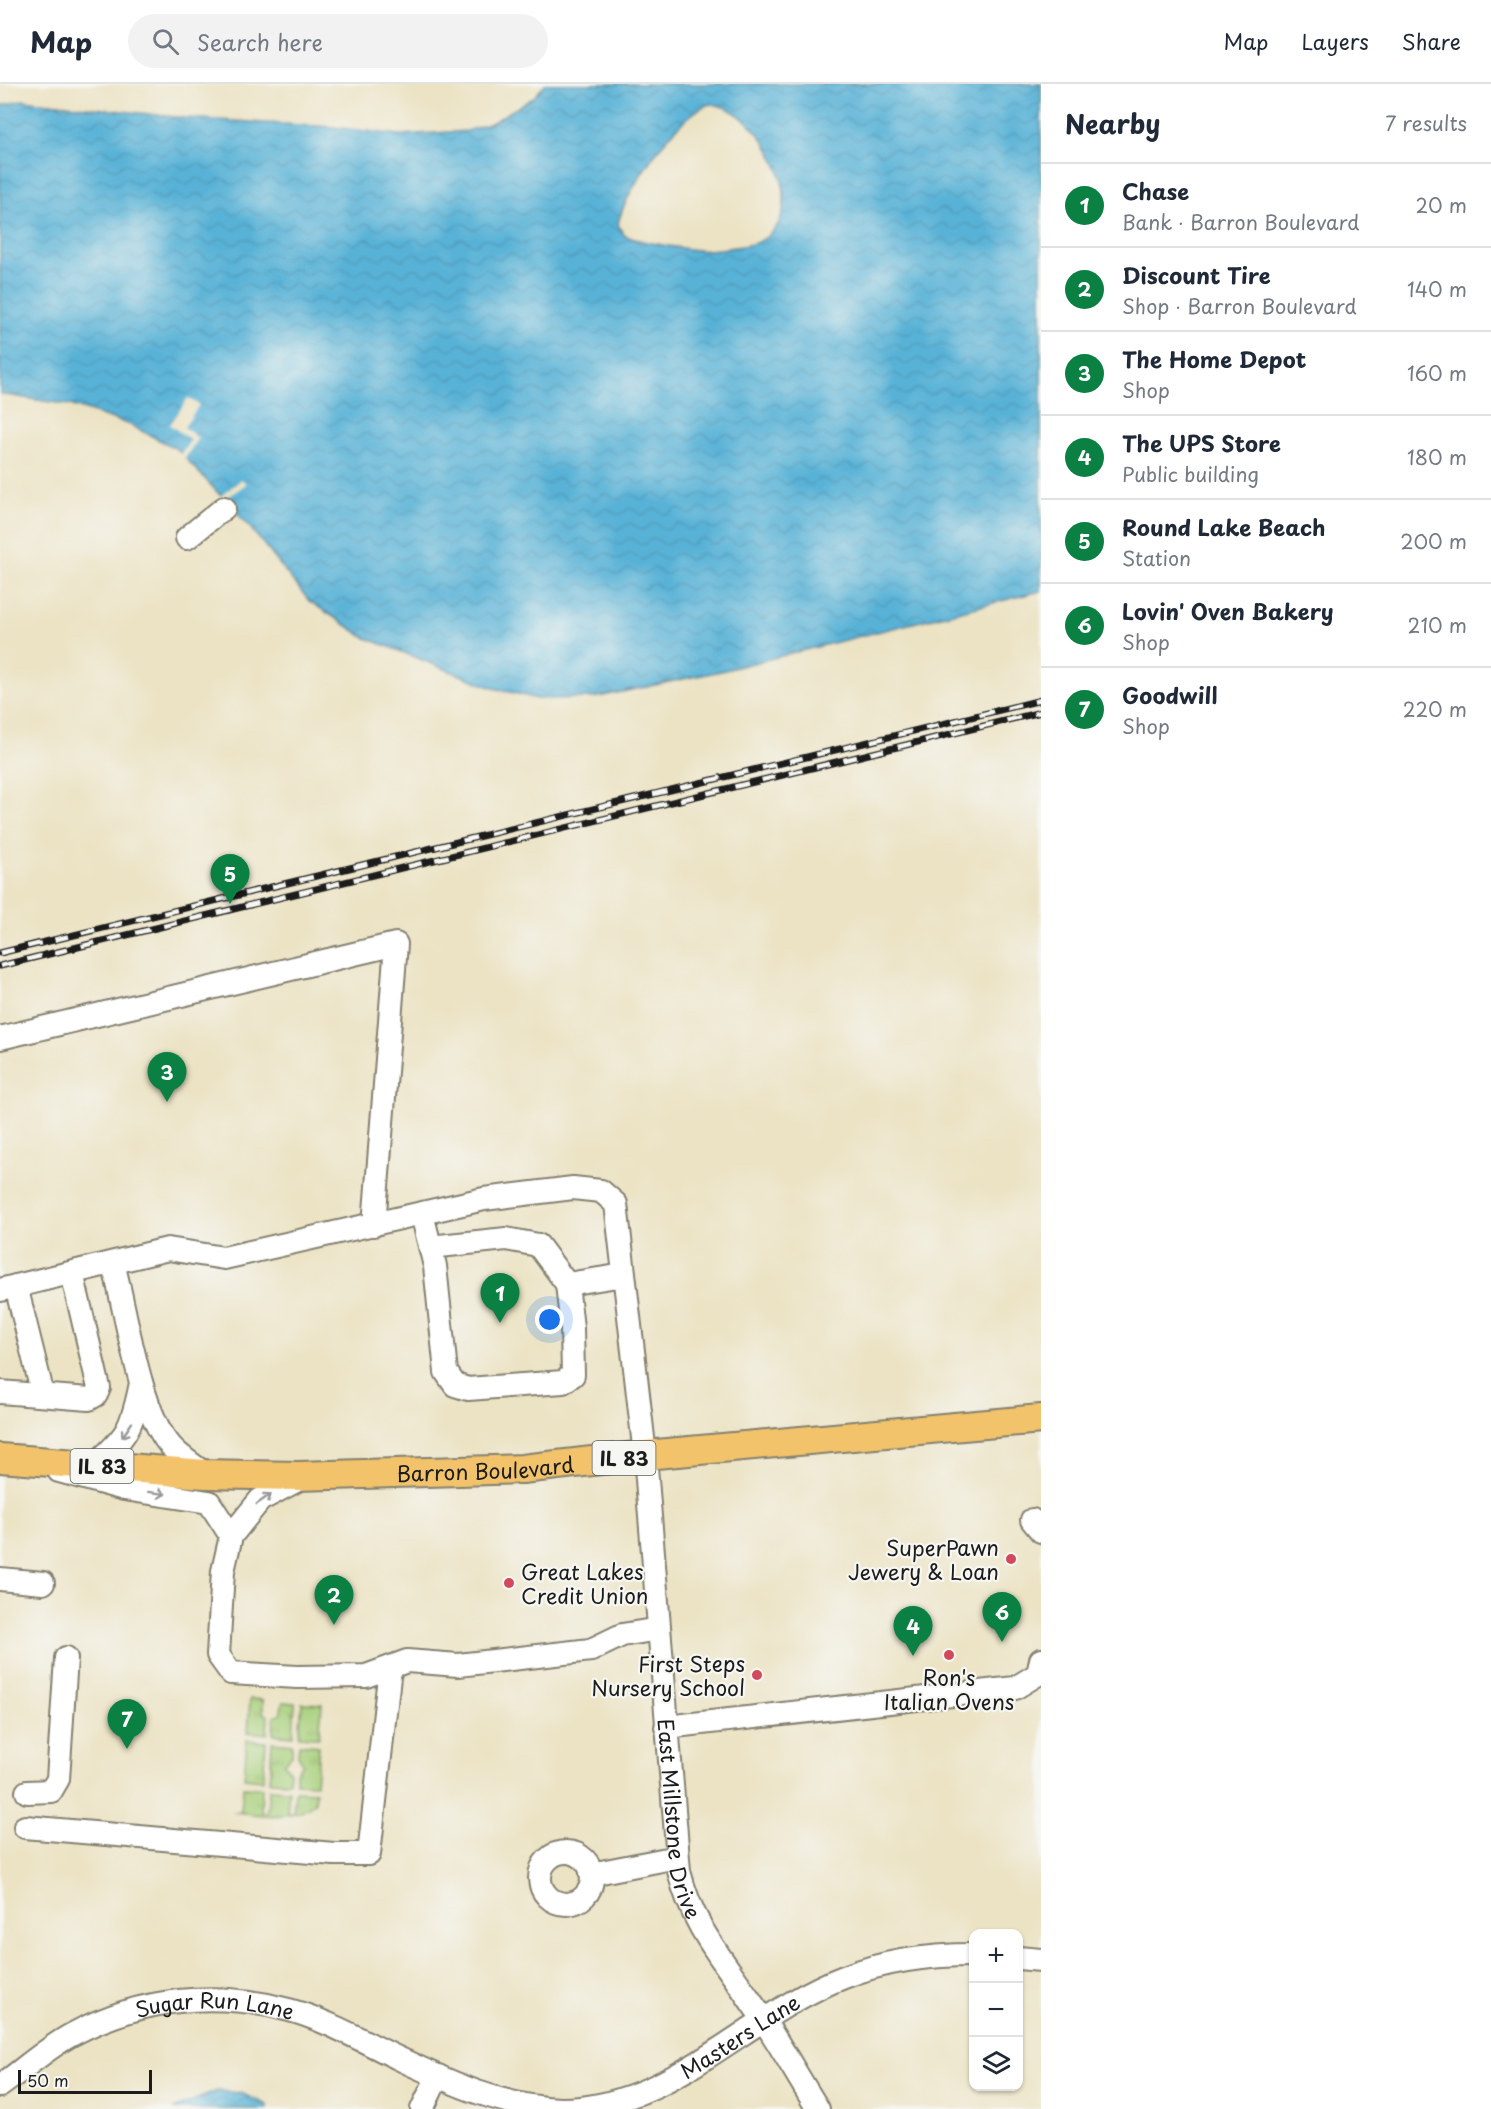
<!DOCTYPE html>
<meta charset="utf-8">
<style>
:root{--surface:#fff;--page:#f2f2f3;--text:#1f2937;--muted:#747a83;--line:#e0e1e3;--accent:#0b8043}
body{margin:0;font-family:"Playpen Sans",sans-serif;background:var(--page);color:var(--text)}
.controls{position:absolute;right:18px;bottom:18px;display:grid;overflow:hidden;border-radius:12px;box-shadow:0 2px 4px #0004}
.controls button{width:54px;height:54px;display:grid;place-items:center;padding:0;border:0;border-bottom:2px solid var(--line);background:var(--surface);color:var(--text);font:30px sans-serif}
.scale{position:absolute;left:18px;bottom:15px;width:134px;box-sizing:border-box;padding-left:6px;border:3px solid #1c1c1c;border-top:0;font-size:16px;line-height:21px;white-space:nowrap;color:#1c1c1c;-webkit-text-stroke:4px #f6f6f2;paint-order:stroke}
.you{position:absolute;left:550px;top:1236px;width:21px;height:21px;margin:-15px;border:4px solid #fff;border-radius:50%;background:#1a73e8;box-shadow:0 0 0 9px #1a73e833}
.badge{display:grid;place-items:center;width:39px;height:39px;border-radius:50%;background:var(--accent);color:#fff;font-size:20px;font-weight:700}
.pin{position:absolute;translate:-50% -50px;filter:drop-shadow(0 2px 3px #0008)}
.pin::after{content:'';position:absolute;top:32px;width:21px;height:18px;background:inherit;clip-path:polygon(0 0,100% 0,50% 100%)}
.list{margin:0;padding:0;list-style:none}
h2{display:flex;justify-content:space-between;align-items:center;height:78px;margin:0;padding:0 24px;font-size:26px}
h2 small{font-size:20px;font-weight:400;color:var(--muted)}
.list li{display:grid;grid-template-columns:39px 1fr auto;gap:18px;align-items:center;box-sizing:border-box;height:84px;padding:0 24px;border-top:2px solid var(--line)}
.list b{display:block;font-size:22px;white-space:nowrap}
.list p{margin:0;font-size:20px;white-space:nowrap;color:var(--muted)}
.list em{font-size:20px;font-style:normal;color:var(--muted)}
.icon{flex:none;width:33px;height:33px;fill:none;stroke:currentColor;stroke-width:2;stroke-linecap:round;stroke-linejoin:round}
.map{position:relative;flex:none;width:1041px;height:2025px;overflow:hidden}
header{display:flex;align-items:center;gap:36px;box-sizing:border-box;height:84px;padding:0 30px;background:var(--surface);border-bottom:2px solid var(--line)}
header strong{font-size:28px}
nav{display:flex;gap:33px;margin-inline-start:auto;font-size:21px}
.search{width:420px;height:54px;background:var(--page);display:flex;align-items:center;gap:15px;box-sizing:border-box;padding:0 21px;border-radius:33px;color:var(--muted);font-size:22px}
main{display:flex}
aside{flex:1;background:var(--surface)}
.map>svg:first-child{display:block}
.grass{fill:url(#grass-tufts);stroke:#62764c;stroke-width:1.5}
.water{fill:url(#water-waves);stroke:#3a677a;stroke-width:1.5;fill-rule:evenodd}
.pier{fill:#ece3c4}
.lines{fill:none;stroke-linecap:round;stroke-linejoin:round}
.minor-casing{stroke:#848070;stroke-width:26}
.major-casing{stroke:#848070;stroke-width:32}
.minor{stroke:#fff;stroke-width:22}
.major{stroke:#f2c36a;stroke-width:28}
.rail-casing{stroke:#1c1c1c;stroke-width:7}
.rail{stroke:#f6f6f2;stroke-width:4.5;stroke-dasharray:14;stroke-linecap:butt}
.oneway{stroke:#999}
.poi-dot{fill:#d1495b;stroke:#f6f6f2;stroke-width:2}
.labels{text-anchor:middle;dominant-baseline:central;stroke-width:4.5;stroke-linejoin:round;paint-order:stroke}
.shield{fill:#f6f6f2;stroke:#5d5d5c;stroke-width:1.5}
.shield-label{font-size:20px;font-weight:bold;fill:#1c1c1c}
.street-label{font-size:21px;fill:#1c1c1c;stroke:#f6f6f2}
.poi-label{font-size:21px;fill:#1c1c1c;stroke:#f6f6f2;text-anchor:end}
</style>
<header>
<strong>Map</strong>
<div class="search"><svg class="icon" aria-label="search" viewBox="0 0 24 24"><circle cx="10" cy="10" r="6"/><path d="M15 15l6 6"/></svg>Search here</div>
<nav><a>Map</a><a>Layers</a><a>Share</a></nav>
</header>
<main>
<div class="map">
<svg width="1041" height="2025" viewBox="0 0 1041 2025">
<defs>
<pattern id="grass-tufts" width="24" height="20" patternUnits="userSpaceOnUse" patternTransform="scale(1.5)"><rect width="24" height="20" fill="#a9d07b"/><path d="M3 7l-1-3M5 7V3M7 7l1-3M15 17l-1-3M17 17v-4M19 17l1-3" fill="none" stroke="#91b26a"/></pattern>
<pattern id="water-waves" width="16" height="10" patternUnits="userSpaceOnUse" patternTransform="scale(1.5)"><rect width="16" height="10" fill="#59b2d7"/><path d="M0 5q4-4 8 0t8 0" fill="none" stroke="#4d98b8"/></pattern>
</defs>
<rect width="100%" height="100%" fill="#f6f6f2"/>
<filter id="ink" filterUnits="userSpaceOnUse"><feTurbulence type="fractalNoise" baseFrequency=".0167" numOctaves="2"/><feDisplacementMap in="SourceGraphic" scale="12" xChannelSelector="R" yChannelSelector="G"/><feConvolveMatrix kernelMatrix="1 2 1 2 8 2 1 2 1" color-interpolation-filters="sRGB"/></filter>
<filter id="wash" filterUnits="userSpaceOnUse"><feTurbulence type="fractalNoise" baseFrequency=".008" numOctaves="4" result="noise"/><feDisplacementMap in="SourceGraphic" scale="24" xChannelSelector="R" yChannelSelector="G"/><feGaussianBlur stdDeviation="1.35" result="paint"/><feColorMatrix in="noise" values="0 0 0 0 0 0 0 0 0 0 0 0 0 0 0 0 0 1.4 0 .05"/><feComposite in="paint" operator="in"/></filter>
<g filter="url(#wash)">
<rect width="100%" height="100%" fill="#ece3c4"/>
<path class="grass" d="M 250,1615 L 263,1616 L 263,1629 L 268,1631 L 267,1650 L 248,1648 Z
M 283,1618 L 295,1619 L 293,1652 L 273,1650 L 274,1632 L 280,1630 Z
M 302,1619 L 322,1620 L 319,1653 L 299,1652 Z
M 247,1656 L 266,1658 L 263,1696 L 244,1694 Z
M 272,1658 L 292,1660 L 292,1671 L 284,1679 L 290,1688 L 289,1698 L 270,1697 Z
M 299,1660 L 319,1662 L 316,1700 L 296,1699 L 296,1688 L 303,1680 L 298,1671 Z
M 243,1703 L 262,1704 L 261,1728 L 267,1728 L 269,1705 L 289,1706 L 287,1729 L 293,1729 L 295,1707 L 316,1708 L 315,1718 C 292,1739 262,1730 233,1728 L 241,1727 Z"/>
<path class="water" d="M 545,0 L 1041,0 L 1041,507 L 721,587 L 594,614 L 538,615 L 493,604 L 364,553 L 309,517 L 248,441 L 177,365 L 128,340 L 70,321 L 0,310 L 0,22 L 23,16 L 185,34 L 333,43 L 400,51 L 467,47 L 491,39 L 533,14 ZM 710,20 C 763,24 818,130 758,158 C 744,164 723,164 708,166 C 693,167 637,158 624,151 L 618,140 C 625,106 677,30 710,20 Z
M 217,2007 L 241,2009 L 267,2021 L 267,2025 L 173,2025 Z"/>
<path class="pier" d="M 188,314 L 199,321 L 184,343 L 198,354 L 183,377 L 179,372 L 191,356 L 170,341 Z
M 242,395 L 246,400 L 221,418 L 217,415 Z"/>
</g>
<g filter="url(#ink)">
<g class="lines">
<defs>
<g id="minor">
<path d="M 187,454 L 224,424"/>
<path d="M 0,954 L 396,860 L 374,1141"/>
<path d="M 422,1130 L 435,1182 L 446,1288 L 455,1301 L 468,1305 L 563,1298 L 573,1291 L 572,1244 L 567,1200 L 538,1161 L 506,1155 L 430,1163"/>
<path d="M 113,1179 C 126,1226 139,1325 169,1360 C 178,1372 194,1381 205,1390"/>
<path d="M 567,1200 L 624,1191"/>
<path d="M 16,1202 L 40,1299 L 38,1311"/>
<path id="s1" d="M 0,1206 L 168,1165 L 224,1174 L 484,1115 L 573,1104 L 601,1107 L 616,1120 L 645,1371 L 679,1787 C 692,1842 722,1874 752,1919 C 776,1953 796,1990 818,2025"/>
<path d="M 0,1308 L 89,1315 L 96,1311 L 99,1304 L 72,1189"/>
<path d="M 93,1382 C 128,1352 132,1344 141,1299"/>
<path d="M 59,1387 L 124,1405 L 209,1418 L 231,1452"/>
<path d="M 307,1391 L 260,1416 L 231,1452 L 223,1487 L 218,1571 L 231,1589 L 297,1593 L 366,1592 L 407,1577 L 458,1581 L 591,1566 L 622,1551 L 659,1545"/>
<path d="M 1032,1436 L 1041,1447"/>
<path d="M 0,1495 L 43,1499"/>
<path d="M 666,1643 L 1015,1604 L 1038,1590 L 1041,1576"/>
<path d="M 27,1708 L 51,1707 L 58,1695 L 66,1574"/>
<path d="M 25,1743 L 334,1770 L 369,1770 L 390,1584"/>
<circle cx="566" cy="1794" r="26"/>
<path d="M 591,1790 L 677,1773"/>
<path d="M 1018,1874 L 1041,1876"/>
<path id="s2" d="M 0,2002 C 24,1985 48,1963 73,1950 C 141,1914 215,1906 289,1926 C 327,1936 364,1958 400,1975 C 451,1999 503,2023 560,2025 C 672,2025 746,1930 844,1893 C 884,1877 930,1871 974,1871"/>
<path d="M 422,2025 L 438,1992"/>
</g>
<g id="major">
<path id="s3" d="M 0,1374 L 205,1390 L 298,1392 L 522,1385 L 645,1371 L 1041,1335"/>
</g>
</defs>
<use href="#minor" class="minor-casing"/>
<use href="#major" class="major-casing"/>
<use href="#minor" class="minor"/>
<use href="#major" class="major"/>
<defs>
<path id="rail" d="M 0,869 L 1041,616
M 0,882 L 1041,628"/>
</defs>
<use href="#rail" class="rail-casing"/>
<use href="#rail" class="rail"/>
</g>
<defs><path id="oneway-shaft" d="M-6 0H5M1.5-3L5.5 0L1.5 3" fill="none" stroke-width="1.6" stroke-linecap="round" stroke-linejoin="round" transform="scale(1.5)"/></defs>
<g class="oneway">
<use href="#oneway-shaft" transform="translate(127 1346) rotate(124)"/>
<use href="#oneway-shaft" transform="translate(157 1409) rotate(7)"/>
<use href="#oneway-shaft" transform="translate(264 1415) rotate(-35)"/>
</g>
</g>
<g class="poi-dot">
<circle cx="1011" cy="1475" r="6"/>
<circle cx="509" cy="1499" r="6"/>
<circle cx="949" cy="1571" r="6"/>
<circle cx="757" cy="1591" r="6"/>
</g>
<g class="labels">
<g class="shield">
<rect x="592.5" y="1357" width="63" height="34" rx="4.5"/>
<rect x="70.5" y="1365" width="63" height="34" rx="4.5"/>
</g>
<g class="shield-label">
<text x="624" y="1374">IL 83</text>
<text x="102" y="1382">IL 83</text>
</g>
<g class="street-label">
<text stroke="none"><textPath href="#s3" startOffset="486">Barron Boulevard</textPath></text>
<text stroke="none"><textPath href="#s1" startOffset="1252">East Millstone Drive</textPath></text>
<text stroke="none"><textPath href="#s2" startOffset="237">Sugar Run Lane</textPath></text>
<text stroke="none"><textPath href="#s2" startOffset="800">Masters Lane</textPath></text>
</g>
<g class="poi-label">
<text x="999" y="1463">SuperPawn<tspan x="999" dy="24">Jewery &amp; Loan</tspan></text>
<text x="521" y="1487" text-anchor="start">Great Lakes<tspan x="521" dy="24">Credit Union</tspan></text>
<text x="745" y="1579">First Steps<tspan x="745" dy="24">Nursery School</tspan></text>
<text x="949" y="1593" text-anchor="middle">Ron's<tspan x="949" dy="24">Italian Ovens</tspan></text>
</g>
</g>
</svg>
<div class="controls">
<button>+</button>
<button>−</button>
<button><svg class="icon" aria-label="layers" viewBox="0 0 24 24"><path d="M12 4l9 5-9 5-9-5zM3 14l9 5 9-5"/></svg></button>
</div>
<div class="scale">50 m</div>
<div class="you"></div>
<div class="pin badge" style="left:500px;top:1239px">1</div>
<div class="pin badge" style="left:334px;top:1541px">2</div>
<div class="pin badge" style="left:167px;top:1018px">3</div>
<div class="pin badge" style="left:913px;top:1572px">4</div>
<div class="pin badge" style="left:230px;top:820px">5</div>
<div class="pin badge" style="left:1002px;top:1558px">6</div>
<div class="pin badge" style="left:127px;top:1665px">7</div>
</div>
<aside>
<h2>Nearby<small>7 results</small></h2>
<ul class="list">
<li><span class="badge">1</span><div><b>Chase</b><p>Bank · Barron Boulevard</p></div><em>20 m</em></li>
<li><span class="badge">2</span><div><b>Discount Tire</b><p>Shop · Barron Boulevard</p></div><em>140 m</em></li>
<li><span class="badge">3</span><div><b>The Home Depot</b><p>Shop</p></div><em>160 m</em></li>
<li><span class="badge">4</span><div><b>The UPS Store</b><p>Public building</p></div><em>180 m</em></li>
<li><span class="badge">5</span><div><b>Round Lake Beach</b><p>Station</p></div><em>200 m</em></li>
<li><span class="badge">6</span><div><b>Lovin' Oven Bakery</b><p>Shop</p></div><em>210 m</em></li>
<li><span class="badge">7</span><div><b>Goodwill</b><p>Shop</p></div><em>220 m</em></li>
</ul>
</aside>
</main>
